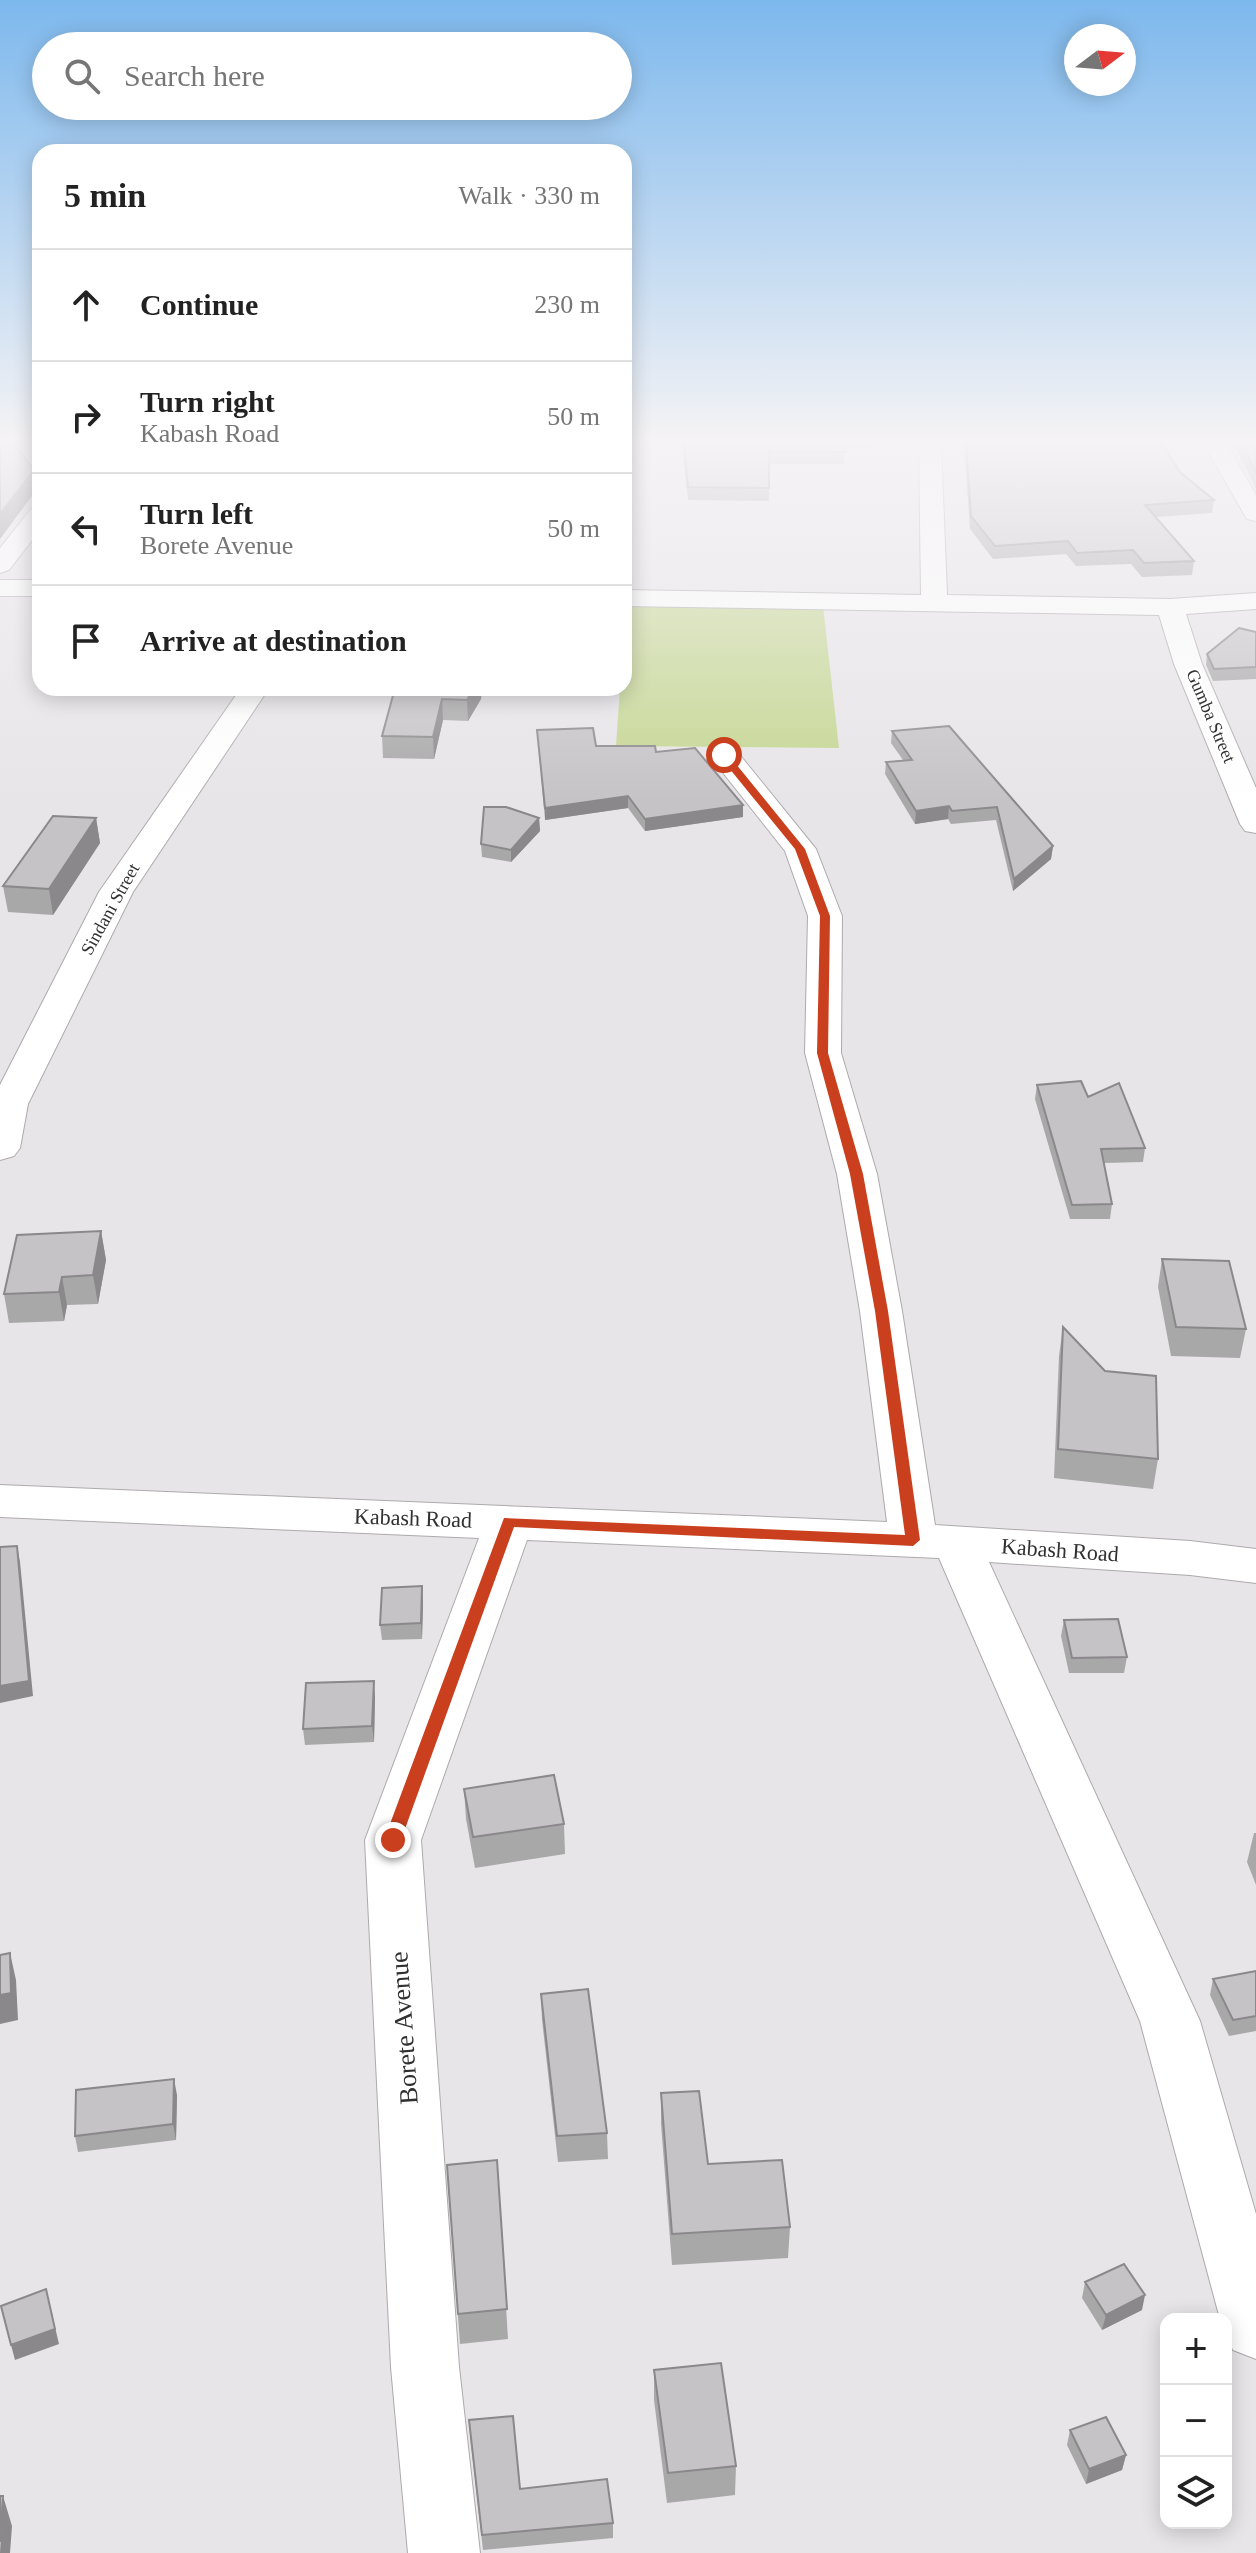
<!DOCTYPE html>
<meta charset="utf-8">
<style>
:root{--surface:#fff;--page:#f2f2f2;--text:#222;--muted:#767676;--line:#e0e0e0}
body{margin:0;font-family:"Times New Roman",serif;background:var(--page);color:var(--text)}
.controls{position:absolute;right:24px;bottom:24px;display:grid;overflow:hidden;border-radius:16px;box-shadow:0 4px 20px #0003}
.controls button{width:72px;height:72px;display:grid;place-items:center;padding:0;border:0;border-bottom:2px solid var(--line);background:var(--surface);color:var(--text);font:40px sans-serif}
.compass{position:absolute;left:1064px;top:24px;width:72px;height:72px;border-radius:50%;background:var(--surface);box-shadow:0 4px 20px #0003;rotate:74deg}
.stop{position:absolute;width:24px;height:24px;margin:-18px;border:6px solid #ca401f;border-radius:50%;background:#fff}
.stop.end{background:#ca401f;border-color:#fff;box-shadow:0 2px 8px #0008}
.list{margin:0;padding:0;list-style:none}
h2{display:flex;justify-content:space-between;align-items:center;height:104px;margin:0;padding:0 32px;font-size:34px}
h2 small{font-size:26px;font-weight:400;color:var(--muted)}
.list li{display:grid;grid-template-columns:52px 1fr auto;gap:24px;align-items:center;box-sizing:border-box;height:112px;padding:0 32px;border-top:2px solid var(--line)}
.list b{display:block;font-size:30px;white-space:nowrap}
.list p{margin:0;font-size:26px;white-space:nowrap;color:var(--muted)}
.list em{font-size:26px;font-style:normal;color:var(--muted)}
.icon{flex:none;width:44px;height:44px;fill:none;stroke:currentColor;stroke-width:2;stroke-linecap:round;stroke-linejoin:round}
.map{position:relative;flex:none;width:1256px;height:2553px;overflow:hidden}
.search{position:absolute;background:var(--surface);box-shadow:0 4px 20px #0003;left:32px;top:32px;width:600px;height:88px;display:flex;align-items:center;gap:20px;box-sizing:border-box;padding:0 28px;border-radius:44px;color:var(--muted);font-size:30px}
.panel{position:absolute;background:var(--surface);box-shadow:0 4px 20px #0003;left:32px;top:144px;width:600px;height:552px;border-radius:24px}
.map>svg:first-child{display:block}
.green{fill:#c4d690}
.lines{fill:none;stroke-linecap:round;stroke-linejoin:round}
.minor-casing{stroke:#adaaac;stroke-width:2}
.minor{fill:#fff;fill-rule:evenodd}
.wall{fill:#a9a8a9}
.shaded-wall{fill:#8a888a}
.building{fill:#c5c3c5;stroke:#8a888a;stroke-width:2}
.route{fill:#ca401f}
.labels{text-anchor:middle;dominant-baseline:central;stroke-width:6;stroke-linejoin:round;paint-order:stroke}
.far-street-label{font-size:18px;fill:#313030;stroke:#fff}
.street-label{font-size:22px;fill:#313030;stroke:#fff}
.near-street-label{font-size:26px;fill:#313030;stroke:#fff}
</style>
<div class="map">
<svg width="1256" height="2553" viewBox="0 0 1256 2553">
<rect width="100%" height="100%" fill="#e8e5e8"/>
<path class="green" d="M 624,604 L 823,606 L 839,748 L 616,746 L 620,688 L 624,688 Z"/>
<g class="lines">
<defs>
<path id="minor" d="M 919,444 L 941,444 L 947,595 L 1170,599 L 1256,593 L 1256,609 L 1186,614 L 1202,664 L 1256,788 L 1256,833 L 1245,831 L 1240,824 L 1174,664 L 1159,615 L 624,606 L 624,590 L 921,595 Z
M 1204,444 L 1227,444 L 1256,495 L 1256,521 L 1247,519 L 1244,514 Z
M 40,507 L 40,530 L 9,570 L 0,573 L 0,548 L 31,509 Z
M 0,580 L 40,580 L 40,596 L 0,596 Z
M 241,688 L 269,688 L 133,892 L 28,1104 L 20,1148 L 14,1156 L 0,1160 L 0,1085 L 99,892 Z
M 724,746 L 735,749 L 816,849 L 842,916 L 841,1053 L 877,1174 L 902,1311 L 935,1525 L 1190,1541 L 1256,1549 L 1256,1583 L 1190,1575 L 989,1562 L 1200,2021 L 1256,2214 L 1256,2359 L 1233,2350 L 1226,2335 L 1226,2319 L 1220,2319 L 1140,2021 L 939,1558 L 527,1540 L 421,1840 L 459,2367 L 480,2553 L 408,2553 L 391,2367 L 365,1840 L 479,1538 L 0,1517 L 0,1485 L 887,1522 L 860,1311 L 837,1174 L 805,1053 L 808,916 L 785,851 L 709,755 L 713,749 Z"/>
</defs>
<use href="#minor" class="minor-casing"/>
<use href="#minor" class="minor"/>
</g>
<path class="wall" d="M 682,444 L 917,444 L 844,449 L 844,464 L 769,464 L 769,501 L 688,500 Z
M 964,444 L 1162,444 L 1180,472 L 1214,500 L 1212,513 L 1156,517 L 1194,561 L 1192,575 L 1142,577 L 1131,564 L 1076,566 L 1066,554 L 993,559 L 970,529 Z
M 1234,444 L 1256,444 L 1256,489 Z
M 1256,632 L 1256,679 L 1213,681 L 1206,665 L 1207,654 Z
M 395,688 L 481,699 L 468,721 L 443,720 L 434,759 L 383,758 L 382,736 Z
M 537,730 L 596,746 L 656,752 L 743,817 L 645,831 L 628,808 L 545,820 Z
M 892,731 L 1053,846 L 1051,859 L 1013,891 L 996,820 L 951,824 L 948,819 L 915,824 L 885,774 L 886,762 L 903,760 L 891,743 Z
M 96,818 L 100,843 L 53,915 L 8,912 L 3,886 Z
M 539,818 L 540,831 L 511,862 L 482,857 L 481,844 Z
M 1037,1085 L 1088,1097 L 1145,1148 L 1143,1162 L 1104,1163 L 1112,1204 L 1110,1219 L 1070,1219 L 1035,1099 Z
M 101,1231 L 106,1260 L 98,1304 L 67,1305 L 64,1321 L 9,1323 L 4,1294 Z
M 1162,1259 L 1246,1329 L 1240,1358 L 1171,1356 L 1158,1287 Z
M 1063,1327 L 1158,1459 L 1153,1489 L 1054,1478 L 1059,1356 Z
M 422,1586 L 423,1602 L 422,1639 L 382,1640 L 380,1625 Z
M 1064,1620 L 1127,1657 L 1124,1673 L 1069,1673 L 1061,1636 Z
M 375,1697 L 374,1742 L 305,1745 L 303,1729 Z
M 464,1789 L 564,1824 L 565,1854 L 475,1868 L 466,1819 Z
M 1254,1833 L 1256,1833 L 1256,1885 L 1247,1862 Z
M 1256,1971 L 1256,2031 L 1229,2036 L 1210,1995 L 1213,1979 Z
M 541,1994 L 607,2133 L 608,2159 L 558,2162 L 542,2020 Z
M 661,2093 L 708,2164 L 790,2227 L 788,2258 L 672,2265 L 661,2124 Z
M 177,2095 L 176,2140 L 78,2152 L 75,2136 Z
M 497,2160 L 508,2339 L 460,2344 L 447,2165 Z
M 1085,2282 L 1142,2310 L 1102,2330 L 1082,2298 Z
M 654,2370 L 736,2466 L 735,2495 L 667,2503 L 654,2400 Z
M 1070,2430 L 1126,2455 L 1122,2470 L 1086,2484 L 1067,2445 Z
M 470,2436 L 520,2489 L 613,2523 L 613,2538 L 483,2550 Z"/>
<path class="shaded-wall" d="M 34,470 L 37,489 L 0,539 L 0,514 Z
M 474,688 L 483,688 L 481,699 L 468,721 L 467,700 Z
M 442,699 L 443,720 L 434,759 L 433,737 Z
M 628,796 L 628,808 L 545,820 L 545,808 Z
M 743,805 L 743,817 L 645,831 L 645,819 Z
M 949,806 L 948,819 L 915,824 L 916,811 Z
M 96,818 L 100,843 L 53,915 L 49,889 Z
M 539,818 L 540,831 L 511,862 L 511,850 Z
M 1053,846 L 1051,859 L 1013,891 L 1014,879 Z
M 101,1231 L 106,1260 L 98,1304 L 93,1275 Z
M 62,1277 L 67,1305 L 64,1321 L 59,1292 Z
M 17,1546 L 20,1562 L 33,1696 L 0,1703 L 0,1686 Z
M 422,1586 L 423,1602 L 422,1639 L 421,1623 Z
M 374,1681 L 375,1697 L 374,1742 L 372,1726 Z
M 10,1953 L 16,1980 L 18,2020 L 0,2024 L 0,1995 Z
M 174,2079 L 177,2095 L 176,2140 L 173,2124 Z
M 46,2289 L 59,2344 L 15,2360 L 11,2345 Z
M 1145,2295 L 1142,2310 L 1102,2330 L 1106,2315 Z
M 1126,2455 L 1122,2470 L 1086,2484 L 1089,2469 Z
M 3,2496 L 12,2526 L 10,2553 L 0,2553 Z"/>
<path class="building" d="M 0,444 L 14,444 L 34,470 L 0,514 Z
M 684,444 L 843,444 L 845,452 L 769,451 L 769,488 L 688,487 Z
M 966,444 L 1162,444 L 1180,472 L 1214,500 L 1145,505 L 1194,561 L 1144,563 L 1133,550 L 1077,553 L 1068,541 L 995,546 L 971,516 Z
M 1242,444 L 1256,444 L 1256,473 Z
M 1239,628 L 1256,632 L 1256,667 L 1214,669 L 1207,654 Z
M 395,688 L 474,688 L 467,700 L 442,699 L 433,737 L 382,736 Z
M 949,726 L 1053,846 L 1014,879 L 997,807 L 952,811 L 949,806 L 916,811 L 886,762 L 912,760 L 892,731 Z
M 593,728 L 596,746 L 655,746 L 656,752 L 695,748 L 743,805 L 645,819 L 628,796 L 545,808 L 537,730 Z
M 484,807 L 506,807 L 539,818 L 511,850 L 481,844 Z
M 53,816 L 96,818 L 49,889 L 3,886 Z
M 1081,1081 L 1088,1097 L 1119,1083 L 1145,1148 L 1101,1149 L 1112,1204 L 1072,1205 L 1037,1085 Z
M 101,1231 L 93,1275 L 62,1277 L 59,1292 L 4,1294 L 17,1235 Z
M 1162,1259 L 1229,1261 L 1246,1329 L 1176,1327 Z
M 1063,1327 L 1105,1371 L 1156,1376 L 1158,1459 L 1058,1449 Z
M 17,1546 L 29,1681 L 0,1686 L 0,1547 Z
M 422,1586 L 421,1623 L 380,1625 L 382,1588 Z
M 1118,1619 L 1127,1657 L 1072,1658 L 1064,1620 Z
M 374,1681 L 372,1726 L 303,1729 L 306,1683 Z
M 554,1775 L 564,1824 L 473,1837 L 464,1789 Z
M 10,1953 L 11,1993 L 0,1995 L 0,1955 Z
M 1256,1971 L 1256,2016 L 1233,2020 L 1213,1979 Z
M 588,1989 L 607,2133 L 557,2136 L 541,1994 Z
M 174,2079 L 173,2124 L 75,2136 L 76,2090 Z
M 699,2091 L 708,2164 L 782,2160 L 790,2227 L 672,2234 L 661,2093 Z
M 497,2160 L 507,2309 L 458,2314 L 447,2165 Z
M 1124,2264 L 1145,2295 L 1106,2315 L 1085,2282 Z
M 46,2289 L 55,2329 L 11,2345 L 1,2306 Z
M 721,2363 L 736,2466 L 668,2473 L 654,2370 Z
M 513,2416 L 520,2489 L 607,2479 L 613,2523 L 482,2535 L 469,2420 Z
M 1106,2417 L 1126,2455 L 1089,2469 L 1070,2430 Z
M 0,2496 L 3,2496 L 0,2542 Z"/>
<linearGradient id="sky" x2="0" y2="1"><stop stop-color="#7db8ed"/><stop offset="0.55" stop-color="#f5f3f5"/><stop offset="1" stop-color="#f5f3f5" stop-opacity="0"/></linearGradient>
<rect width="1256" height="802" fill="url(#sky)"/>
<path class="route" d="M 720,753 L 727,753 L 805,849 L 830,916 L 828,1053 L 863,1174 L 888,1311 L 920,1540 L 913,1546 L 514,1527 L 401,1840 L 393,1846 L 384,1840 L 504,1518 L 905,1535 L 875,1311 L 850,1174 L 817,1053 L 820,916 L 795,849 L 720,757 Z"/>
<g class="labels">
<g class="far-street-label">
<text transform="translate(1211 716) rotate(67)">Gumba Street</text>
<text transform="translate(110 909) rotate(-61)">Sindani Street</text>
</g>
<g class="street-label">
<text transform="translate(413 1518) rotate(2)">Kabash Road</text>
<text transform="translate(1060 1550) rotate(4)">Kabash Road</text>
</g>
<g class="near-street-label">
<text transform="translate(404 2028) rotate(-94)">Borete Avenue</text>
</g>
</g>
</svg>
<div class="controls">
<button>+</button>
<button>−</button>
<button><svg class="icon" aria-label="layers" viewBox="0 0 24 24"><path d="M12 4l9 5-9 5-9-5zM3 14l9 5 9-5"/></svg></button>
</div>
<svg class="compass" viewBox="-18 -18 36 36"><path d="M0-13l5 13h-10z" fill="#e53935"/><path d="M0 13l5-13h-10z" fill="#767676"/></svg>
<div class="stop" style="left:724px;top:755px"></div>
<div class="stop end" style="left:393px;top:1840px"></div>
<div class="search"><svg class="icon" aria-label="search" viewBox="0 0 24 24"><circle cx="10" cy="10" r="6"/><path d="M15 15l6 6"/></svg>Search here</div>
<section class="panel">
<h2>5 min<small>Walk · 330 m</small></h2>
<ul class="list">
<li><svg class="icon" aria-label="ahead" viewBox="0 0 24 24"><path d="M12 20V5M6 11l6-6 6 6"/></svg><div><b>Continue</b></div><em>230 m</em></li>
<li><svg class="icon" aria-label="right" viewBox="0 0 24 24"><path d="M7 20v-9h11M14 6l5 5-5 5"/></svg><div><b>Turn right</b><p>Kabash Road</p></div><em>50 m</em></li>
<li><svg class="icon" aria-label="left" viewBox="0 0 24 24"><path d="M17 20v-9H6M10 6l-5 5 5 5"/></svg><div><b>Turn left</b><p>Borete Avenue</p></div><em>50 m</em></li>
<li><svg class="icon" aria-label="arrive" viewBox="0 0 24 24"><path d="M6 21V4h12l-3 4 3 4H6"/></svg><div><b>Arrive at destination</b></div></li>
</ul>
</section>
</div>
